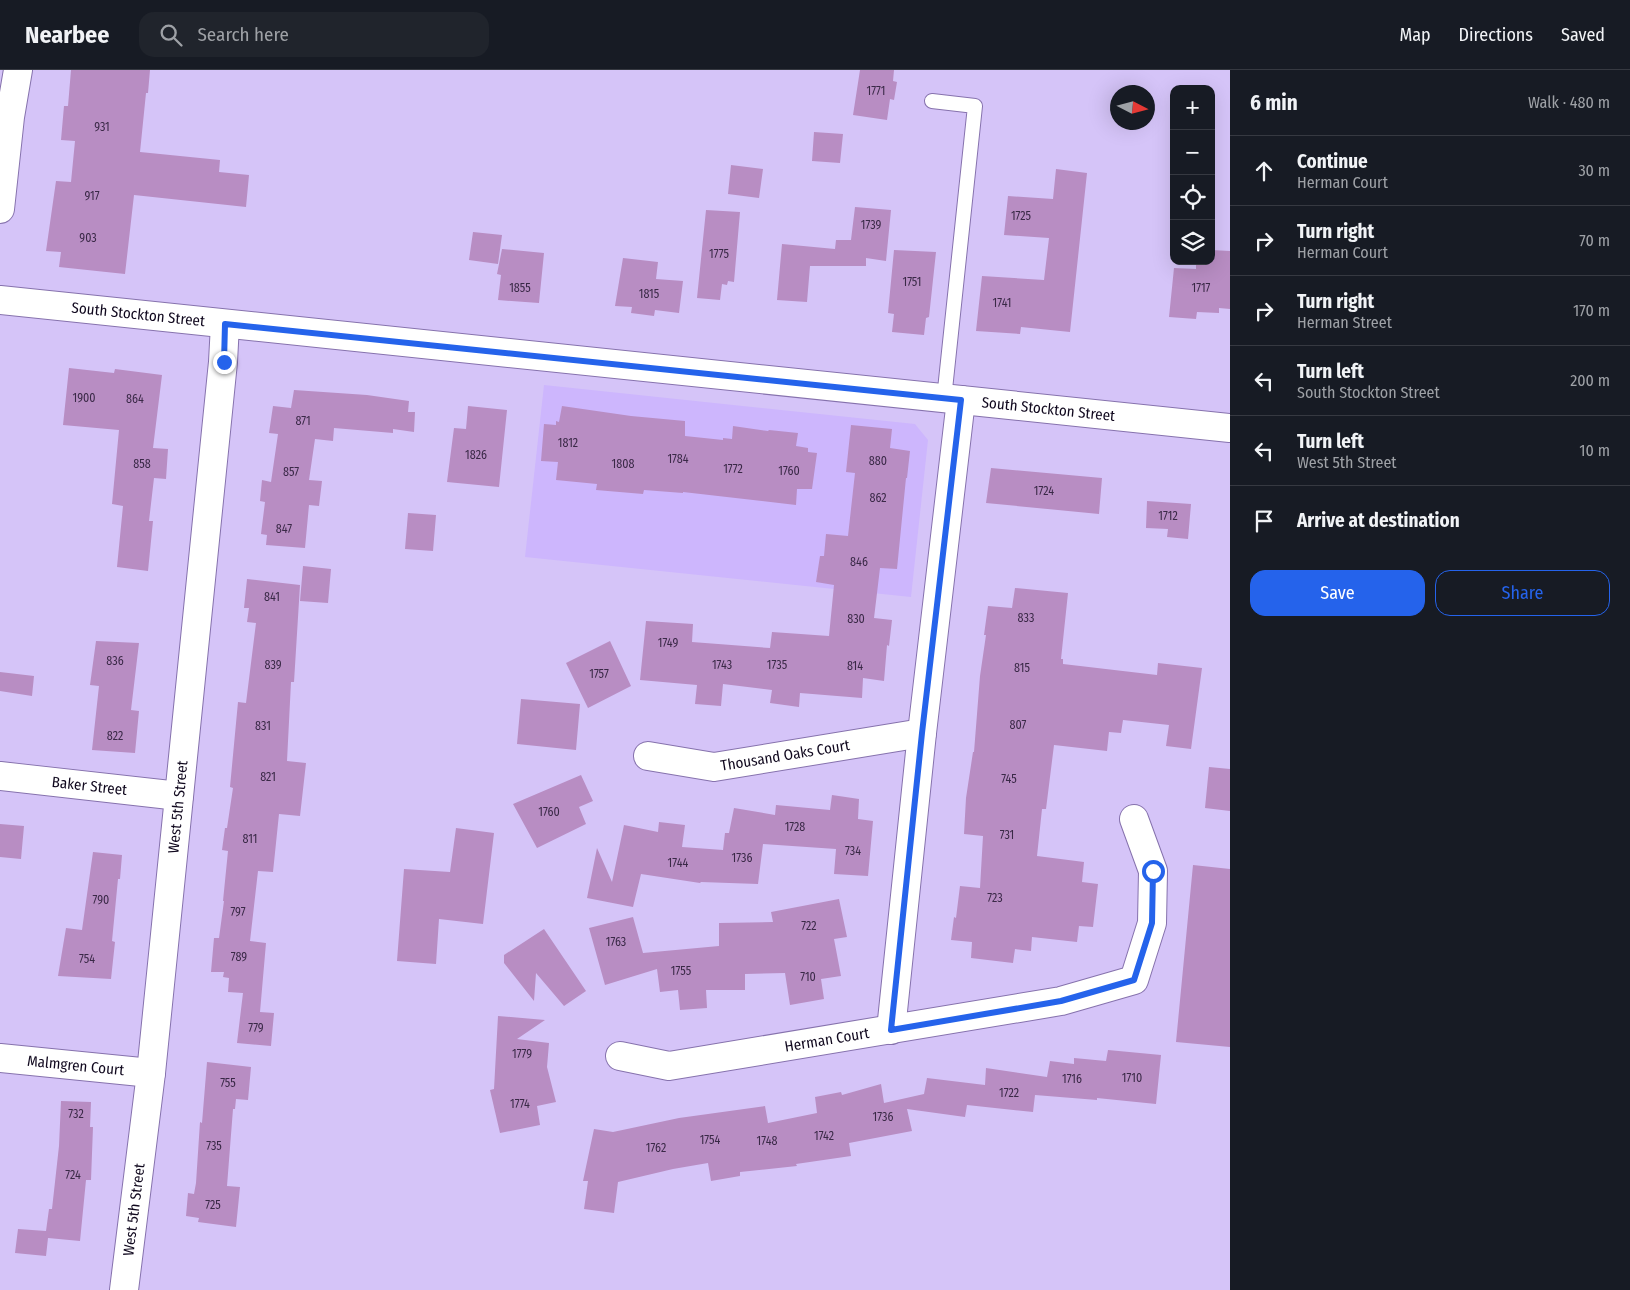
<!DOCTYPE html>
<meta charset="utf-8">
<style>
:root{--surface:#171b24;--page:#20242c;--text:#f1f3f6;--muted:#9ea1a6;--line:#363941;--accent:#2563eb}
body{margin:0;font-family:"Fira Sans Condensed",sans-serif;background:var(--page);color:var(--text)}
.controls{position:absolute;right:15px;top:15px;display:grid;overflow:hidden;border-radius:10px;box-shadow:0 5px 20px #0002}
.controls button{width:45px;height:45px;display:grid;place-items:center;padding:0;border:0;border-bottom:1px solid var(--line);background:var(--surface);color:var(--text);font:25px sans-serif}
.compass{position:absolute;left:1110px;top:15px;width:45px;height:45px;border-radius:50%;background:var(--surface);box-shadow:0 5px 20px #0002;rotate:96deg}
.stop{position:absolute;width:15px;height:15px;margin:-11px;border:4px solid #2563eb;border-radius:50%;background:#fff}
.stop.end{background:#2563eb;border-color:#fff;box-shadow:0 1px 5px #0008}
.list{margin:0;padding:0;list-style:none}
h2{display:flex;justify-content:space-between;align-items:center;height:65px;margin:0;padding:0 20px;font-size:21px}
h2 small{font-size:16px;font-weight:400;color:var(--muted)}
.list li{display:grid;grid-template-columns:32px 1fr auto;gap:15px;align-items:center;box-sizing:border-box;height:70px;padding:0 20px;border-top:1px solid var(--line)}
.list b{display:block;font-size:19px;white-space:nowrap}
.list p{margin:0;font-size:16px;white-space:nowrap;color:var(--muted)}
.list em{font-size:16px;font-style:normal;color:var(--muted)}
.actions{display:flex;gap:10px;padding:15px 20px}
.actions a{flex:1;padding:11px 0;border:1px solid var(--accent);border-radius:15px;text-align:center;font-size:18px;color:var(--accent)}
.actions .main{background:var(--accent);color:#fff}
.icon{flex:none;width:28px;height:28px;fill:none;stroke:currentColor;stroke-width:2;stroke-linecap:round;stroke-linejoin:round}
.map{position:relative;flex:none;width:1230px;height:1220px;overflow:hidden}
header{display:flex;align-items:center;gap:30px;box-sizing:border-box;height:70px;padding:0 25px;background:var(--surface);border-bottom:1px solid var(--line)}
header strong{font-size:24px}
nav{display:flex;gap:28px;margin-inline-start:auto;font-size:18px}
.search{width:350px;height:45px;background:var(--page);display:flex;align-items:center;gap:12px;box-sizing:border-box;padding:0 18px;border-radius:15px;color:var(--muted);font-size:19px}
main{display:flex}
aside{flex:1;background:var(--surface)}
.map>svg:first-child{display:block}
.built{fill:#cdb6fd}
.building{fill:#b88dc3}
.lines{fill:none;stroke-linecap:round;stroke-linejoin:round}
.lane-casing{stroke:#8672ad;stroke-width:16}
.street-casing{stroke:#8672ad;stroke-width:30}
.lane{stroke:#fff;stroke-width:14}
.street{stroke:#fff;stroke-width:28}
.route{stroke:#2563eb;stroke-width:6}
.labels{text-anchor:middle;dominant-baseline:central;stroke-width:4;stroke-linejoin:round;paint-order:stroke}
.number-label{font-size:12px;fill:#3a2947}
.street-label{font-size:15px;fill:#10081e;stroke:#f1edfa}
</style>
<header>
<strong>Nearbee</strong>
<div class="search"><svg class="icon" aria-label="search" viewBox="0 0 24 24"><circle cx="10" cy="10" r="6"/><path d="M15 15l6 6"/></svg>Search here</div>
<nav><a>Map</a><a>Directions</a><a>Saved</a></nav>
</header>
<main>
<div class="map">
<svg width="1230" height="1220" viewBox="0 0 1230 1220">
<rect width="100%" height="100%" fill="#d5c4f8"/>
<path class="built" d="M 544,315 L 915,354 L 928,370 L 911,527 L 525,487 Z"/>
<path class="building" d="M 71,0 L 150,0 L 148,23 L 146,23 L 140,82 L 220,90 L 219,102 L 249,105 L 246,137 L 134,125 L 125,204 L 59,197 L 61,182 L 46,181 L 56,111 L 71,112 L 75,71 L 61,70 L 64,36 L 68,36 Z
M 860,0 L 894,0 L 893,11 L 897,12 L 894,30 L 890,29 L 887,50 L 853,45 Z
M 814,62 L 843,64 L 840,93 L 812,91 Z
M 731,95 L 763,99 L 759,128 L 728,124 Z
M 1056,99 L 1087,103 L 1070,262 L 1021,257 L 1020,264 L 976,261 L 982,206 L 1044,210 L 1049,168 L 1004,165 L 1008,126 L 1053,129 Z
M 855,137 L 891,140 L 886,191 L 866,188 L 866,196 L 810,196 L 807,232 L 777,230 L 782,174 L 835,179 L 836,170 L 851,170 Z
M 706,140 L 740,142 L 734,212 L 728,211 L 727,215 L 722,214 L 720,230 L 697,228 Z
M 473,162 L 502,165 L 498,194 L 469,190 Z
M 502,179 L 544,183 L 539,233 L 498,230 L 501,205 L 497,204 Z
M 894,180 L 936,182 L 929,247 L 926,248 L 924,265 L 892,262 L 894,244 L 888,243 Z
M 1211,180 L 1230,181 L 1230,239 L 1219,238 L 1219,243 L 1197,242 L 1196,249 L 1169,247 L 1174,198 L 1196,199 L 1196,191 L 1211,191 Z
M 623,188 L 658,192 L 656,209 L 683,211 L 679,243 L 655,240 L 654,246 L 631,243 L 632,237 L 615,236 Z
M 69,298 L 114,303 L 115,299 L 162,305 L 153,378 L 168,379 L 166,409 L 154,408 L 149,451 L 153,451 L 148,501 L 117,497 L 123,436 L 112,434 L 119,360 L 63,355 Z
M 294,320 L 367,325 L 409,331 L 408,342 L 415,342 L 414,362 L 393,359 L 393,363 L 334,358 L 333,371 L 315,369 L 309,410 L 322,411 L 319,436 L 309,435 L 305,478 L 266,475 L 267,465 L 261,464 L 265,432 L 260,431 L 262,410 L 271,412 L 278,364 L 269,363 L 273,336 L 291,338 Z
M 468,336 L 507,340 L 499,417 L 447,412 L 454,358 L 466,359 Z
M 562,336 L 631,346 L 685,351 L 685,366 L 723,370 L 723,368 L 732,369 L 733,356 L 768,361 L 769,360 L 798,363 L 796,376 L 808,378 L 808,382 L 817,383 L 812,419 L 797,419 L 796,435 L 683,422 L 683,423 L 644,420 L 643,424 L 596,420 L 597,414 L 556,410 L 558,392 L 541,391 L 544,354 L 556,355 L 556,351 L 559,352 Z
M 851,355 L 892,359 L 890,378 L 910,381 L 907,408 L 906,408 L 897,499 L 880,498 L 874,548 L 892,550 L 889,576 L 887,575 L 884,611 L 863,608 L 862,628 L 800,623 L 799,637 L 770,633 L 772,620 L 723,614 L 721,636 L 695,634 L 697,615 L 640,610 L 646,551 L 693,554 L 692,572 L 770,578 L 772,562 L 829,566 L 834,515 L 816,512 L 820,486 L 824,486 L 826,464 L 848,466 L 855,403 L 846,402 Z
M 991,398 L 1102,408 L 1099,444 L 986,433 Z
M 1147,431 L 1191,434 L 1188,469 L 1167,467 L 1168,459 L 1146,458 Z
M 408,443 L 436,445 L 433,481 L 405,479 Z
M 303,496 L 331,499 L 328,533 L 300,531 Z
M 247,509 L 300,515 L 294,612 L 291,612 L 287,691 L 306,693 L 300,746 L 279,744 L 273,802 L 258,801 L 250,871 L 266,873 L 260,942 L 274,943 L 271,976 L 237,973 L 243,923 L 228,922 L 229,908 L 223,907 L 224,902 L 211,902 L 214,868 L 219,868 L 224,831 L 223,831 L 228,781 L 222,780 L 225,758 L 227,758 L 233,718 L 230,717 L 238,632 L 246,633 L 256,553 L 247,552 L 249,538 L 244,538 Z
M 1015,518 L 1068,523 L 1061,589 L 1063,589 L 1063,594 L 1157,605 L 1158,593 L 1202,598 L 1191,679 L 1166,676 L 1169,655 L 1123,650 L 1121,663 L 1109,662 L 1107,681 L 1054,675 L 1046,739 L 1042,739 L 1037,786 L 1084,792 L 1082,812 L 1098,814 L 1093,857 L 1079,856 L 1077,872 L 1032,867 L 1031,881 L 1015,879 L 1013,893 L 971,888 L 972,872 L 951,870 L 954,847 L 956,848 L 960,816 L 980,818 L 983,766 L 964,764 L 966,728 L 973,682 L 974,682 L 980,606 L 986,565 L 984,565 L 988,536 L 1012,538 Z
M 96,571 L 139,573 L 131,640 L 139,641 L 135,683 L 92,680 L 99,616 L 90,615 Z
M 610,571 L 631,616 L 588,638 L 566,593 Z
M 0,602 L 34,606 L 32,626 L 0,621 Z
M 521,629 L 580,634 L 576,680 L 517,674 Z
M 1209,697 L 1230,699 L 1230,741 L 1205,738 Z
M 581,705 L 593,731 L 579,737 L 586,754 L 537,778 L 513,734 Z
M 832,725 L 859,729 L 858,749 L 873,751 L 868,806 L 834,804 L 836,779 L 763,774 L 758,814 L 701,812 L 700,813 L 641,804 L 633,837 L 587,828 L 597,778 L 612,812 L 624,755 L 658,762 L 659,752 L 685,755 L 682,777 L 723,780 L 725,763 L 729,763 L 734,738 L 775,745 L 776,735 L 830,740 Z
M 0,754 L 24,756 L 21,789 L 0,787 Z
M 456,758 L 494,763 L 483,854 L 439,849 L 436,894 L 397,891 L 404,799 L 450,802 Z
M 93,782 L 122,785 L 120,809 L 118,809 L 112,871 L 115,872 L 111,909 L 58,906 L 66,858 L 82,860 Z
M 1193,795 L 1230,799 L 1230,977 L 1176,972 Z
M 839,829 L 847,867 L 834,869 L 841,906 L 821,909 L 824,929 L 790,935 L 785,903 L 745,904 L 745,920 L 706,920 L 707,938 L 680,940 L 678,920 L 660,922 L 657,899 L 605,915 L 589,858 L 633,847 L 643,883 L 719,876 L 719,853 L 773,852 L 771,842 Z
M 544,859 L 586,921 L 564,936 L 536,903 L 534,931 L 504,893 L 504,885 Z
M 498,946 L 545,950 L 517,969 L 549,973 L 547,997 L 556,1032 L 537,1036 L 540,1055 L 500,1063 L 490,1020 L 494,1019 Z
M 1108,980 L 1161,985 L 1156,1034 L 1097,1028 L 1097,1030 L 1035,1025 L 1033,1042 L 967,1035 L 965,1047 L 907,1039 L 912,1061 L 849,1073 L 851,1086 L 796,1094 L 797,1096 L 740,1102 L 740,1106 L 711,1111 L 708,1093 L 673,1099 L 618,1112 L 614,1143 L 584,1139 L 588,1111 L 583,1111 L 594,1059 L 613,1062 L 679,1048 L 765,1036 L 768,1053 L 817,1043 L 815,1027 L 841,1022 L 842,1025 L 881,1014 L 884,1033 L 924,1024 L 927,1008 L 985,1015 L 986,998 L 1047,1007 L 1050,991 L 1074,994 L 1074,988 L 1106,991 Z
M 207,992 L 251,997 L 248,1030 L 236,1029 L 235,1039 L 233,1039 L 227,1116 L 240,1117 L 236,1157 L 198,1152 L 199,1148 L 186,1146 L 188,1123 L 194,1124 L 196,1113 L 200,1052 L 202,1053 Z
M 61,1031 L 91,1032 L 90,1057 L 93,1057 L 91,1110 L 86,1110 L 80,1171 L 48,1168 L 46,1186 L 15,1183 L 18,1159 L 46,1161 L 49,1139 L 52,1139 L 59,1076 Z"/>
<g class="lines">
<defs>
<path id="lane" d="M 932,31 L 975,36 L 944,329"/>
<g id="street">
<path d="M 0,139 L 10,47 L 18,0"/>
<path id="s1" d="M 0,230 L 1230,358"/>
<path id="s2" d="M 648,686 L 714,697 L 922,663"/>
<path id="s3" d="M 0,706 L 179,726"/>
<path d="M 891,960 L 922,663 L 961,330"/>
<path id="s4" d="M 620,986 L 669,996 L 1061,931 L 1134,910 L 1152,853 L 1153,801 L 1134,749"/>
<path id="s5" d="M 0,988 L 151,1003"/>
<path id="s6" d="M 124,1220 L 151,1003 L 223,292 L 225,254"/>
</g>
</defs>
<use href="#lane" class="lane-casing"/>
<use href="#street" class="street-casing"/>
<use href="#lane" class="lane"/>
<use href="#street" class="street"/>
</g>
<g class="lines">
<path class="route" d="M 224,292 L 225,254 L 961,330 L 922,663 L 891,960 L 1061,931 L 1134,910 L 1152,853 L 1153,801"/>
</g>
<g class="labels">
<g class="number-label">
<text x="876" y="21">1771</text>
<text x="102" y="57">931</text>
<text x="92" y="126">917</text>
<text x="1021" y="146">1725</text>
<text x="871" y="155">1739</text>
<text x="88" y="168">903</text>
<text x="719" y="184">1775</text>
<text x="912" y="212">1751</text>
<text x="520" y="218">1855</text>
<text x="1201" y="218">1717</text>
<text x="649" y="224">1815</text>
<text x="1002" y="233">1741</text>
<text x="84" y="328">1900</text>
<text x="135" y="329">864</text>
<text x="303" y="351">871</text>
<text x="568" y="373">1812</text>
<text x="476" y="385">1826</text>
<text x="678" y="389">1784</text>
<text x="878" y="391">880</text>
<text x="142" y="394">858</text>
<text x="623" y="394">1808</text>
<text x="733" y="399">1772</text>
<text x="789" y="401">1760</text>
<text x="291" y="402">857</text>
<text x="1044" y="421">1724</text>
<text x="878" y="428">862</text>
<text x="1168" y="446">1712</text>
<text x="284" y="459">847</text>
<text x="859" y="492">846</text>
<text x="272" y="527">841</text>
<text x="1026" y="548">833</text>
<text x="856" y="549">830</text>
<text x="668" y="573">1749</text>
<text x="115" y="591">836</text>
<text x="273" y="595">839</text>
<text x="722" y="595">1743</text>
<text x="777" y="595">1735</text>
<text x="855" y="596">814</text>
<text x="1022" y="598">815</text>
<text x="599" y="604">1757</text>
<text x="1018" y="655">807</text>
<text x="263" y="656">831</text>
<text x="115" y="666">822</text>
<text x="268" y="707">821</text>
<text x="1009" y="709">745</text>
<text x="549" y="742">1760</text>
<text x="795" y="757">1728</text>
<text x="1007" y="765">731</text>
<text x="250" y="769">811</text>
<text x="853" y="781">734</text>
<text x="742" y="788">1736</text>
<text x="678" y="793">1744</text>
<text x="995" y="828">723</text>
<text x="101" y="830">790</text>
<text x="238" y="842">797</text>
<text x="809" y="856">722</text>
<text x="616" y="872">1763</text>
<text x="239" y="887">789</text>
<text x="87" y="889">754</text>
<text x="681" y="901">1755</text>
<text x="808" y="907">710</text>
<text x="256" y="958">779</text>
<text x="522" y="984">1779</text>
<text x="1132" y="1008">1710</text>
<text x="1072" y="1009">1716</text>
<text x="228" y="1013">755</text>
<text x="1009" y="1023">1722</text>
<text x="520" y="1034">1774</text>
<text x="76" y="1044">732</text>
<text x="883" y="1047">1736</text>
<text x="824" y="1066">1742</text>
<text x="710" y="1070">1754</text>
<text x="767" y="1071">1748</text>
<text x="214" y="1076">735</text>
<text x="656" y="1078">1762</text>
<text x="73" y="1105">724</text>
<text x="213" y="1135">725</text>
</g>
<g class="street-label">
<text stroke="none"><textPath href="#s1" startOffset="139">South Stockton Street</textPath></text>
<text stroke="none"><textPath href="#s1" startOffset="1054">South Stockton Street</textPath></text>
<text stroke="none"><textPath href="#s2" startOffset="139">Thousand Oaks Court</textPath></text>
<text stroke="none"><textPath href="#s3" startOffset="90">Baker Street</textPath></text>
<text stroke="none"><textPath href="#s6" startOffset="486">West 5th Street</textPath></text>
<text stroke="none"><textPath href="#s4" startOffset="210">Herman Court</textPath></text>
<text stroke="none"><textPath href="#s5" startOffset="76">Malmgren Court</textPath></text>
<text stroke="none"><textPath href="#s6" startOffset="81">West 5th Street</textPath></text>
</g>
</g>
</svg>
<div class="controls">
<button>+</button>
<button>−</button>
<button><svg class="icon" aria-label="locate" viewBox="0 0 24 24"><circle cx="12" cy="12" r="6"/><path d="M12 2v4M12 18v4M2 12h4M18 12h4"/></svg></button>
<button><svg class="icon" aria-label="layers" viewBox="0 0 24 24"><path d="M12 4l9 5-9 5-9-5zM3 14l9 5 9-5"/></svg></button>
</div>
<svg class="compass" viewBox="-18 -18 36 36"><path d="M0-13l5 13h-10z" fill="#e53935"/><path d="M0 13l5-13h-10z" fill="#9ea1a6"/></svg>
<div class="stop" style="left:1153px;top:801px"></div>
<div class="stop end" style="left:224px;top:292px"></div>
</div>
<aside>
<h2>6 min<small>Walk · 480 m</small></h2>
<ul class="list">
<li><svg class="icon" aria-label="ahead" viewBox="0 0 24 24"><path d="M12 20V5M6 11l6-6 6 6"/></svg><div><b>Continue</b><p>Herman Court</p></div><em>30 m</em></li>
<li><svg class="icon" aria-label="right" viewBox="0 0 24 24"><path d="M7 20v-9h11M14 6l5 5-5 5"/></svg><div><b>Turn right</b><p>Herman Court</p></div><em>70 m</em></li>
<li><svg class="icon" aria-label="right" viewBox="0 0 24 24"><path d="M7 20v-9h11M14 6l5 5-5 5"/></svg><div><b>Turn right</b><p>Herman Street</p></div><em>170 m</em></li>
<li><svg class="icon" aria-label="left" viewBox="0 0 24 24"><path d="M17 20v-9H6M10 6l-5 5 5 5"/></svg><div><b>Turn left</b><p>South Stockton Street</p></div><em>200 m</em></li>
<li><svg class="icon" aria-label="left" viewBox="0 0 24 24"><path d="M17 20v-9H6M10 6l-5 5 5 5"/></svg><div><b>Turn left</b><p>West 5th Street</p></div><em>10 m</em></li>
<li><svg class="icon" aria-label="arrive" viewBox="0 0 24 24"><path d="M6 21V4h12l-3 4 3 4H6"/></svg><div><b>Arrive at destination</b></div></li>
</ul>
<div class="actions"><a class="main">Save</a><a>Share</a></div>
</aside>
</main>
